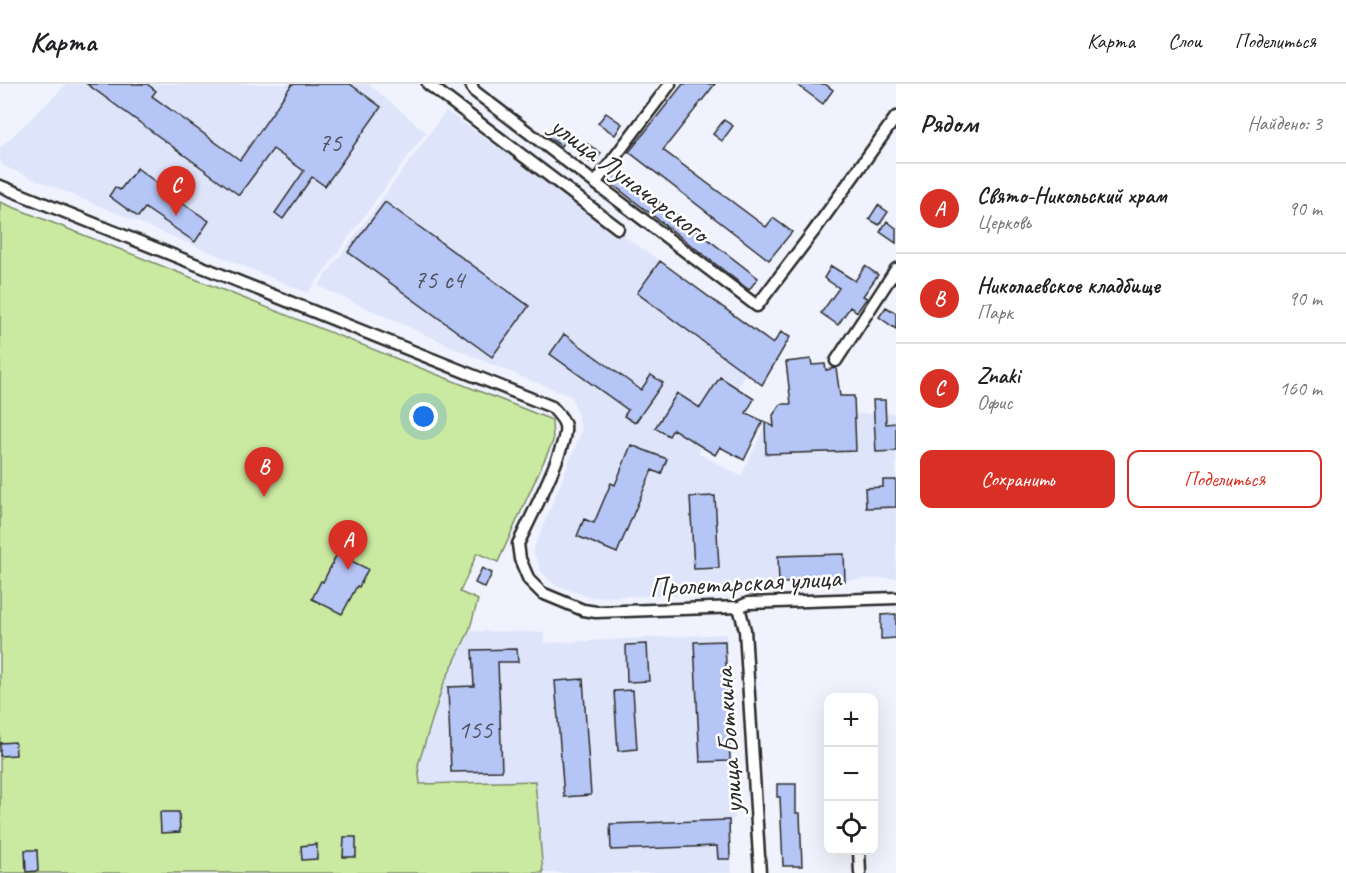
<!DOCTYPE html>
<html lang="ru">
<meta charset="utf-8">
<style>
:root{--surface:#fff;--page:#f6f6f6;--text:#202124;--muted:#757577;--line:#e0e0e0;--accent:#d93025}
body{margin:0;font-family:Caveat,sans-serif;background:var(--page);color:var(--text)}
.controls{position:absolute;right:18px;bottom:18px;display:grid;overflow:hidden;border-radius:12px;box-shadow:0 6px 24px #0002}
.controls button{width:54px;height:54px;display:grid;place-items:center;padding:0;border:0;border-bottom:2px solid var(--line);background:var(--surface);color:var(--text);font:30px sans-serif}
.you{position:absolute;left:424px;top:333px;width:21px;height:21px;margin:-15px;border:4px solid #fff;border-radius:50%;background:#1a73e8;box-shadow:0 0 0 9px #1a73e833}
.badge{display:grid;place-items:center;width:39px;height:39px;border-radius:50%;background:var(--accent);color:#fff;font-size:20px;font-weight:700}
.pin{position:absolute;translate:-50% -50px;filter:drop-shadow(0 2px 3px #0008)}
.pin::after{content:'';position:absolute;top:32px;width:21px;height:18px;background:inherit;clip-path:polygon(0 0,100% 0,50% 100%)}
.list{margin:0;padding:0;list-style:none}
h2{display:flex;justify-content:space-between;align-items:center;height:78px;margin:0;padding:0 24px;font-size:26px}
h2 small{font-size:20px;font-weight:400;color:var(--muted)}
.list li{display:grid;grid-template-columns:39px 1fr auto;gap:18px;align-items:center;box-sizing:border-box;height:90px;padding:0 24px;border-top:2px solid var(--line)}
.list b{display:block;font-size:22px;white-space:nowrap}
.list p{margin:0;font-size:20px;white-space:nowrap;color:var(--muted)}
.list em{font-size:20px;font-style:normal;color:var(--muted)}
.actions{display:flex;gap:12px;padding:18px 24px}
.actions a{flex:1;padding:14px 0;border:2px solid var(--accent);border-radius:12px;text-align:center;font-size:21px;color:var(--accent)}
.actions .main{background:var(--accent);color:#fff}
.icon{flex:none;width:33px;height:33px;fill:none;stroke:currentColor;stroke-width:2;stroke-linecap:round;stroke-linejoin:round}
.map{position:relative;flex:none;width:896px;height:789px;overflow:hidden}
header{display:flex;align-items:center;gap:36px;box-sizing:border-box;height:84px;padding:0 30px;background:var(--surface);border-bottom:2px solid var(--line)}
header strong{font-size:28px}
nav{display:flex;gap:33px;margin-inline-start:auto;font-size:21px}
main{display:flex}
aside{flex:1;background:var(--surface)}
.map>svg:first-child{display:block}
.built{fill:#dee5fb}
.green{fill:#cae9a1;stroke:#7a8a66;stroke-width:1.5}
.building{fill:#b5c5f5;stroke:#2b2b2b;stroke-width:1.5}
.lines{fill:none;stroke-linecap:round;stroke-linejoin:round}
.street-casing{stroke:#2b2b2b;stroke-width:15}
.street{stroke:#fff;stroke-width:10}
.labels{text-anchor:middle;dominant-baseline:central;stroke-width:5;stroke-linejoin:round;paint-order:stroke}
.number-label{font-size:26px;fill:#4e525e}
.street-label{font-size:28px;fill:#2b2b2b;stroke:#fff}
</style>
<header>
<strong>Карта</strong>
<nav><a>Карта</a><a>Слои</a><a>Поделиться</a></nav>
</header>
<main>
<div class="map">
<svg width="896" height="789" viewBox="0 0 896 789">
<rect width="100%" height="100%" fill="#f0f3fd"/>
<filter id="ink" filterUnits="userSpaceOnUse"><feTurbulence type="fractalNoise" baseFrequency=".0167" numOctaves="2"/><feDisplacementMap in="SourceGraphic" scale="12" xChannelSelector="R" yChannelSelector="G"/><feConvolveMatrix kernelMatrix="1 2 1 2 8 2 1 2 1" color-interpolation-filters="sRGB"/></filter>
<g filter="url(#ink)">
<path class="built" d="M 67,0 L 369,0 L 426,48 L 308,209 L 3,82 L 0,78 L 0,64 Z
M 446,27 L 660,177 L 768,256 L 746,289 L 698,369 L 741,392 L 765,342 L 773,333 L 896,329 L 896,494 L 727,501 L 712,511 L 589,513 L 555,501 L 541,487 L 533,467 L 582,346 L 572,313 L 490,280 L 318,202 Z
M 469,547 L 544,548 L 545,559 L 726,550 L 735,735 L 730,736 L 732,789 L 543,789 L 535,697 L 420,700 L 418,681 L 443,601 Z"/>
<path class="green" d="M 0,118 L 552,336 L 553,357 L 498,478 L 477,469 L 460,508 L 478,516 L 469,547 L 443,601 L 418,681 L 420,700 L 535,697 L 543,789 L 0,789 Z"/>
<path class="building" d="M 87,0 L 147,0 L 156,7 L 152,12 L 240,76 L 292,0 L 350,0 L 381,23 L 325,102 L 312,93 L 283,135 L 275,129 L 304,87 L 273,65 L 239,111 Z
M 683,0 L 715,0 L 663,66 L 766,143 L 773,134 L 792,148 L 769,176 L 629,68 Z
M 796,0 L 825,0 L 833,6 L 823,20 Z
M 606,29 L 622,40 L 615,51 L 598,39 Z
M 724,36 L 733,42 L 722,57 L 713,50 Z
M 554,41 L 569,52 L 561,62 L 546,51 Z
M 586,59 L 601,69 L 593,80 L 579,70 Z
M 137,84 L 161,102 L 160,104 L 209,137 L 195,158 L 145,124 L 138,133 L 109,112 L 115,103 L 120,106 Z
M 616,84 L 758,194 L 749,206 L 607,96 Z
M 385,118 L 529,222 L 492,273 L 348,168 Z
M 878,121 L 888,128 L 879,141 L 869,135 Z
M 887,137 L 896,144 L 896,159 L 880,148 Z
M 660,177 L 773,260 L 781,248 L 790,253 L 762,301 L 637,209 Z
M 831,182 L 855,197 L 865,182 L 878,191 L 863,212 L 867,214 L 857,228 L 850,223 L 838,241 L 821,229 L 839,204 L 824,194 Z
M 886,223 L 896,229 L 896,245 L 879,233 Z
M 564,250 L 641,306 L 651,291 L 663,299 L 635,339 L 624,332 L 628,326 L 550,270 Z
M 811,275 L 812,281 L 825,280 L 826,286 L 836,284 L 840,312 L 854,312 L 856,367 L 766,370 L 765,338 L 774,343 L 773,331 L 781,320 L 791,320 L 786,278 Z
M 720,293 L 754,315 L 746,329 L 763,337 L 744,376 L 720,363 L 715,371 L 673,345 L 669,352 L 655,344 L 677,309 L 700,324 Z
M 873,316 L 885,316 L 886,340 L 896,339 L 896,367 L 876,368 Z
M 631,361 L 667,375 L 661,390 L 652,386 L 617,469 L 577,452 L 584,435 L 594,439 L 611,399 L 615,401 Z
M 883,396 L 896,396 L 896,423 L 866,424 L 865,404 L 883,403 Z
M 715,412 L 719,484 L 694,485 L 690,413 Z
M 337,470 L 368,485 L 359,503 L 357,502 L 342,530 L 312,515 L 321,497 L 323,498 Z
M 844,470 L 845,497 L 779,499 L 778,472 Z
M 482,484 L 492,489 L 485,504 L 475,499 Z
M 896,530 L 896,554 L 881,555 L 881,531 Z
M 725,557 L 730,677 L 700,678 L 694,558 Z
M 647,560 L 649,597 L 627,598 L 626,561 Z
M 517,565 L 518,578 L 498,578 L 502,687 L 451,688 L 448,603 L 474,602 L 472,566 Z
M 583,595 L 591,711 L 564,713 L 555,597 Z
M 633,606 L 637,665 L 618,667 L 614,607 Z
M 15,658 L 16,671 L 0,672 L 0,659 Z
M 777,700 L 796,700 L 796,729 L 800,729 L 802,782 L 783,782 L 780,713 L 777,713 Z
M 160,728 L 179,728 L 180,748 L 161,749 Z
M 729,736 L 730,775 L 718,775 L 717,762 L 611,766 L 610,740 Z
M 344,753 L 356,753 L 356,773 L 343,773 Z
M 317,760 L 317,775 L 302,776 L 301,762 Z
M 25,766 L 37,766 L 38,787 L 26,788 Z"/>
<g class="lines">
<defs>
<path id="street" d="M 428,0 L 618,144
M 471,0 L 474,7 L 757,222 L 814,147 L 896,33
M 596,98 L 670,0
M 0,102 L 552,323 C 557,329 564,335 565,342 C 569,360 528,439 518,460 L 520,475 L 529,496 L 542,509 L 583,526 L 596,528 L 739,523 L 748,519 L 896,514
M 836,277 L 896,185
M 739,523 L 745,546 L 760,789
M 859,766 L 860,789"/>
</defs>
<use href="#street" class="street-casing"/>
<use href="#street" class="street"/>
</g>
</g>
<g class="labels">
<g class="number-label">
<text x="330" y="58">75</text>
<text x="439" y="195">75 с4</text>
<text x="475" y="645">155</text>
</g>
<g class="street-label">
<text transform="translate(630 95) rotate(37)">улица Луначарского</text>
<text transform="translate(745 498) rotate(-3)">Пролетарская улица</text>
<text transform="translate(728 657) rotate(-94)">улица Боткина</text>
</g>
</g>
</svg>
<div class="controls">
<button>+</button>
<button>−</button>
<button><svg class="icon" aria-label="locate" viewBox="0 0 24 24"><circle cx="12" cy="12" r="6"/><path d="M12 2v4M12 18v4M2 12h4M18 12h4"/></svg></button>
</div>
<div class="you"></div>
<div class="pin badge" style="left:348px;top:486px">A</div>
<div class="pin badge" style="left:264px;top:413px">B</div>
<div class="pin badge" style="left:176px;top:132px">C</div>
</div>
<aside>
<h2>Рядом<small>Найдено: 3</small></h2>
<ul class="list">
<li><span class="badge">A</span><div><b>Свято-Никольский храм</b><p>Церковь</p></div><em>90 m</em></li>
<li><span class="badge">B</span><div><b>Николаевское кладбище</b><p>Парк</p></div><em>90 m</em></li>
<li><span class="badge">C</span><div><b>Znaki</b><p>Офис</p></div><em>160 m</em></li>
</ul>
<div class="actions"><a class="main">Сохранить</a><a>Поделиться</a></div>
</aside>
</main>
